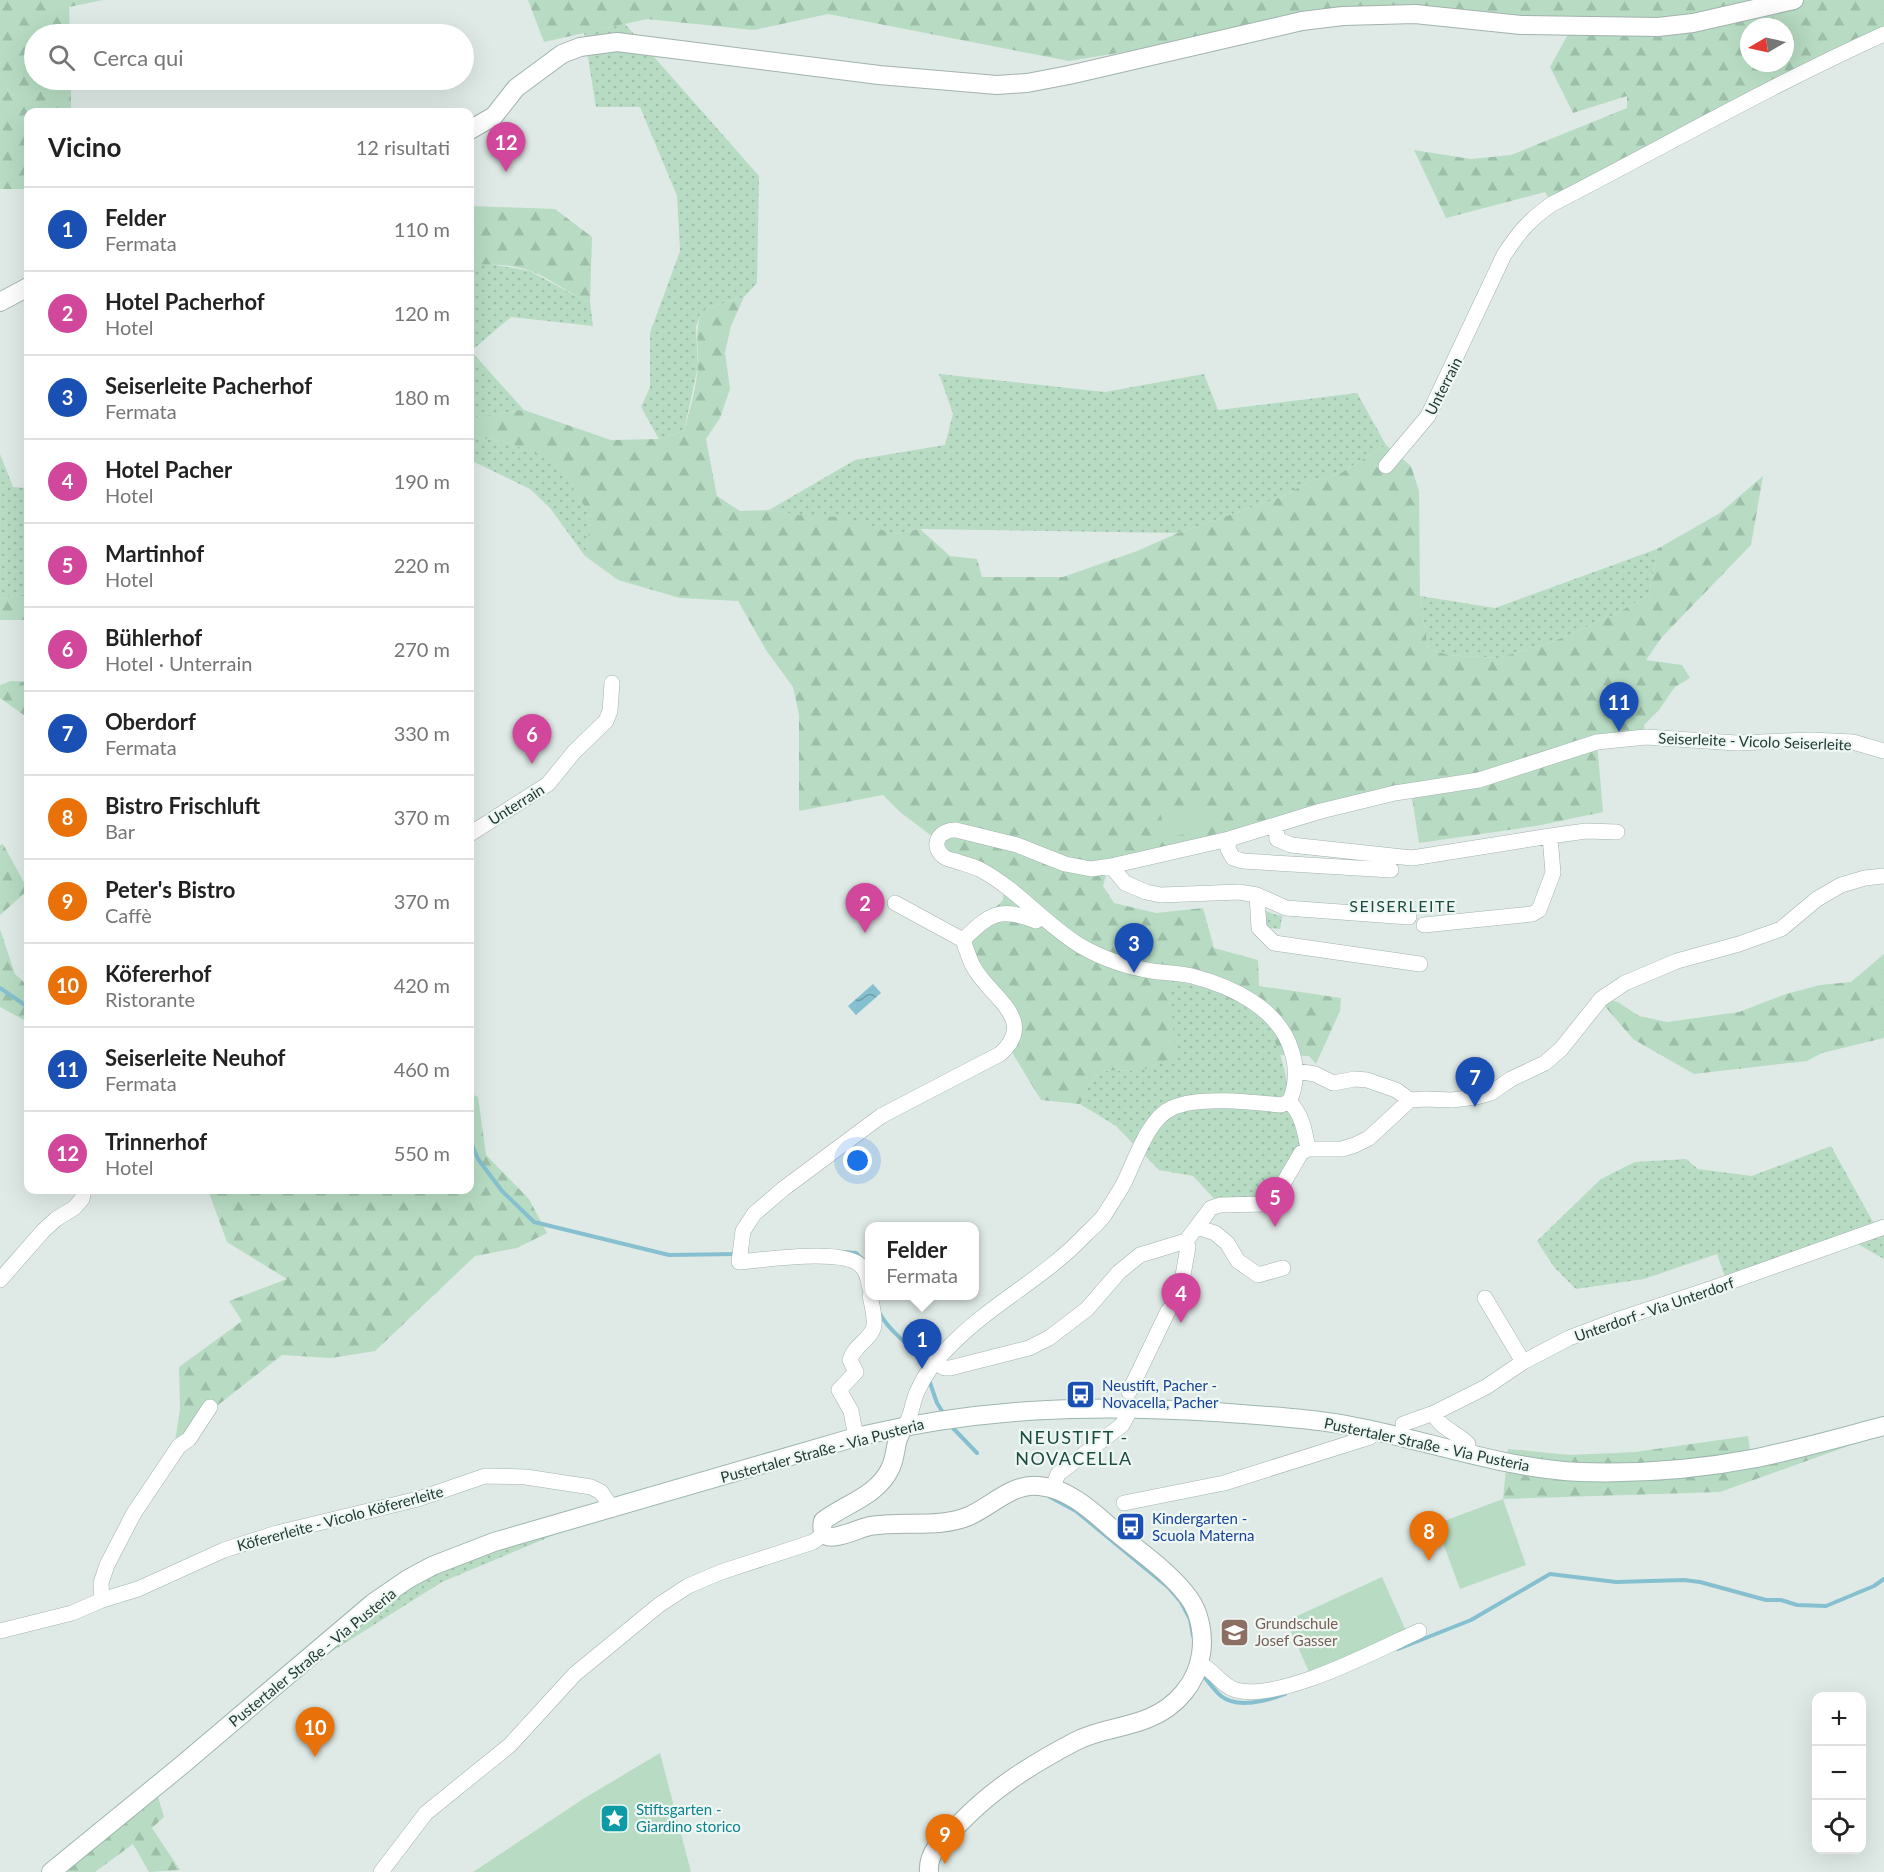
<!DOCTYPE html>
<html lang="it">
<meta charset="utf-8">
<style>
:root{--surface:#fff;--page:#f6f6f6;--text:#222;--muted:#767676;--line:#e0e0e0;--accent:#804f39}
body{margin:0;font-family:Lato,sans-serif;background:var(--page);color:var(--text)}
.controls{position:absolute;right:18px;bottom:18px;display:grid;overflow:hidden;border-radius:12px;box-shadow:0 6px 24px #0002}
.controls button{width:54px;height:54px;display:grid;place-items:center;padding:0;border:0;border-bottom:2px solid var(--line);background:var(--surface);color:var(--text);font:30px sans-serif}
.compass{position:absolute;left:1740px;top:18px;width:54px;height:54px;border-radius:50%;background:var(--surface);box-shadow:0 6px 24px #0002;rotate:261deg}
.you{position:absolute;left:858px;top:1161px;width:21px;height:21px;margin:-15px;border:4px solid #fff;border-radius:50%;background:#1a73e8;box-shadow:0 0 0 9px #1a73e833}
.badge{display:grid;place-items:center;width:39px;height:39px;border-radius:50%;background:var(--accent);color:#fff;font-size:20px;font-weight:700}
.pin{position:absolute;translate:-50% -50px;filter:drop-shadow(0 2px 3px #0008)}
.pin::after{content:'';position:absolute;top:32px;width:21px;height:18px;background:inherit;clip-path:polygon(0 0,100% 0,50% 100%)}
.popup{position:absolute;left:865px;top:1222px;width:114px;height:78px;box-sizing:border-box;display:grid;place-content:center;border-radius:12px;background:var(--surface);filter:drop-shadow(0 2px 4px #0005);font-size:20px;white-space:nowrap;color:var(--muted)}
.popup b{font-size:22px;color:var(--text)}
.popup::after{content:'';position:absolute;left:50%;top:100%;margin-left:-12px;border:12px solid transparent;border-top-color:var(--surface)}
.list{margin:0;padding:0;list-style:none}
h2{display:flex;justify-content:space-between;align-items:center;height:78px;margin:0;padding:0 24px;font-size:26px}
h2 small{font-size:20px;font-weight:400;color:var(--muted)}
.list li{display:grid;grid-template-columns:39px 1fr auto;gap:18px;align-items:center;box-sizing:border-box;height:84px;padding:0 24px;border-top:2px solid var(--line)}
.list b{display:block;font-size:22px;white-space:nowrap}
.list p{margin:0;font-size:20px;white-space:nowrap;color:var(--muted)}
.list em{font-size:20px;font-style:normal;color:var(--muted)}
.icon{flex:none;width:33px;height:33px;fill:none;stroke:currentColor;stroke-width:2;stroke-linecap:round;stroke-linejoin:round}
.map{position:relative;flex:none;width:1884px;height:1872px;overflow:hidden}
.search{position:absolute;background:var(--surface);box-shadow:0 6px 24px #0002;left:24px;top:24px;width:450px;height:66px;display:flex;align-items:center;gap:15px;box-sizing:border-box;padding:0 21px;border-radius:33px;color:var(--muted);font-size:22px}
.panel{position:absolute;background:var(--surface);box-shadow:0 6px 24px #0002;left:24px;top:108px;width:450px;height:1086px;border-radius:12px}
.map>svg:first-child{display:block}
.grass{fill:url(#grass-dots)}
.forest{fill:url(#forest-firs);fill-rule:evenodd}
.garden{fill:#b7dcc3}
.water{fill:url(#water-waves)}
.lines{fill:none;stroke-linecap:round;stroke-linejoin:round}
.stream{stroke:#86c0d0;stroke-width:4}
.minor-casing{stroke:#a2b2ad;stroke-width:16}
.tertiary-casing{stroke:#a2b2ad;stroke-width:20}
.secondary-casing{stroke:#9eb6af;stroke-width:20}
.minor{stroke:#fff;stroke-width:15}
.tertiary{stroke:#fff;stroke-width:18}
.secondary{stroke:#fff;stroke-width:18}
.labels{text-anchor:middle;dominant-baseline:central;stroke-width:4.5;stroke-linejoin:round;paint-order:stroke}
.street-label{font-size:15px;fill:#203a34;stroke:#eff7f3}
.transit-label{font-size:15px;fill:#164399;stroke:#eff7f3;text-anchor:start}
.education-label{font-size:15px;fill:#785e54;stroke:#eff7f3;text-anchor:start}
.culture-label{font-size:15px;fill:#0d838f;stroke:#eff7f3;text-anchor:start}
.neighbourhood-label{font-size:16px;letter-spacing:1.5px;fill:#1c4c43;stroke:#eff7f3}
.quarter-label{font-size:18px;letter-spacing:1.5px;fill:#1c4c43;stroke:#eff7f3}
</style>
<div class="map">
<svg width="1884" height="1872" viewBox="0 0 1884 1872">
<defs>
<pattern id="grass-dots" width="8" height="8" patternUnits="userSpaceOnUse" patternTransform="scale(1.5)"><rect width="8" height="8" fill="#b7dcc3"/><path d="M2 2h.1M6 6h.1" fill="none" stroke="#9dbea8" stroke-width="1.8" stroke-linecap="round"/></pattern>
<pattern id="forest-firs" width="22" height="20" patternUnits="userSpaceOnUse" patternTransform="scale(1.5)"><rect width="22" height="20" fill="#b7dcc3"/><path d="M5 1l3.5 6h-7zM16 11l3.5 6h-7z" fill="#9dbea8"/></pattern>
<pattern id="water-waves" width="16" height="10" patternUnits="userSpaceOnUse" patternTransform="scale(1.5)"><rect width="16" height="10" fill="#86c0d0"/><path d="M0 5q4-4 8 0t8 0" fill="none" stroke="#6d9daa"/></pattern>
</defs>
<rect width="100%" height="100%" fill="#dfeae6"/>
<path class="grass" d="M 625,24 L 759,176 L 757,283 L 744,297 L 702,310 L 696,327 L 698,366 L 684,431 L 659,439 L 641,407 L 650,387 L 650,333 L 680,251 L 677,196 L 640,107 L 596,107 L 584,33 Z
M 485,263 L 530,271 L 574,295 L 590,302 L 593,326 L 511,317 L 471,351 L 524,410 L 476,417 L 470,415 L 470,265 Z
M 939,374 L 1105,392 L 1204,374 L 1218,410 L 1357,393 L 1386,445 L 1341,473 L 1311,481 L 1281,497 L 1178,533 L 920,529 L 895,534 L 769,510 L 855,460 L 945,445 L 953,414 Z
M 470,436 L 510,443 L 559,464 L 591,517 L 585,556 L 550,508 L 530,489 L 470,460 Z
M 0,454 L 13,487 L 28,488 L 28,594 L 0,598 Z
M 1657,549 L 1649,595 L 1610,617 L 1552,642 L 1498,658 L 1449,655 L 1428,649 L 1420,596 L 1495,608 Z
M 1260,908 L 1273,914 L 1282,916 L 1280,929 L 1270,928 L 1270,932 L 1263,926 Z
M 1170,980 C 1205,986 1245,999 1269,1027 C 1283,1045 1296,1127 1301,1153 L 1273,1201 L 1220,1205 L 1193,1176 L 1159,1170 L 1116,1126 L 1080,1104 L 1096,1071 L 1143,1070 Z
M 1831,1146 L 1873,1222 L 1884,1219 L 1884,1259 L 1856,1243 L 1728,1286 L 1717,1254 L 1644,1279 L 1576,1289 L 1554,1267 L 1537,1241 L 1601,1179 L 1635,1162 L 1686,1159 L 1698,1169 L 1752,1176 Z
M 609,1512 L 442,1582 L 315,1662 L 394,1597 L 438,1572 L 477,1555 Z"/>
<path class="forest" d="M 0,0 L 103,0 L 69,7 L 70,34 L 34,34 L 34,80 L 71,80 L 71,112 L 28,112 L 28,189 L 0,189 Z
M 528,0 L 1884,0 L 1884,33 L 1552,204 L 1545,192 L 1446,218 L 1414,150 L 1471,159 L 1511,155 L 1627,108 L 1627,96 L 1573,113 L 1550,67 L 1572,27 L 1343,16 L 1069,61 L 828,14 L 754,30 L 647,19 L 544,42 ZM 1749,27 L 1785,27 L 1785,63 L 1749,63 Z
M 470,206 L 555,209 L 592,237 L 590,302 C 569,294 551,279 531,271 C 514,265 487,263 470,265 Z
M 744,297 L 731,326 L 725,352 L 730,389 L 720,418 L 706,439 L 717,496 L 740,511 L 769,510 L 799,515 L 840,517 L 895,534 L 920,529 L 950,556 L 977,559 L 982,577 L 1063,577 L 1137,551 L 1178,533 L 1281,497 L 1311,481 L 1341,473 L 1386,445 L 1411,466 L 1419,491 L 1420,596 L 1428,649 L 1449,655 L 1498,658 L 1552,642 L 1610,617 L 1649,595 L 1657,549 L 1720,513 L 1763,476 L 1751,545 L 1662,637 L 1646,660 L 1682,665 L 1690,678 L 1675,687 L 1659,710 L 1644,725 L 1646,737 L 1597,742 L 1603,812 L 1536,826 L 1419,843 L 1411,791 L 1110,861 L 1103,886 L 1114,903 L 1156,913 L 1203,908 L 1214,948 L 1258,960 L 1259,986 L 1341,998 L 1340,1011 L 1316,1064 L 1309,1056 L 1280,1055 L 1270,1028 L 1239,1004 L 1215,991 L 1190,983 L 1170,980 L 1175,1057 L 1143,1070 L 1096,1071 L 1080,1104 L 1041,1100 L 1008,1046 L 1016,1033 L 963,940 L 1003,900 L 1004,883 L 950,859 L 937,840 L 900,812 L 883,795 L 799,811 L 799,715 L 793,687 L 766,650 L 738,601 L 680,598 L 618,580 L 585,556 L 591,517 L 559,465 L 510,443 L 470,436 L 470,415 L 476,417 L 524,410 L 611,440 L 659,439 L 684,431 C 690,410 696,388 698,366 C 699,344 694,334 702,310 Z
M 28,594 L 28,620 L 0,620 L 0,598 Z
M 11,681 L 28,682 L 28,718 L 0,698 L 0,685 Z
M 3,844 L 28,890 L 0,915 L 0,845 Z
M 0,929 L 15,974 L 28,986 L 28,1022 L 0,1007 Z
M 1884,954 L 1884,1038 L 1822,1053 L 1807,1061 L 1694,1074 L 1633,1039 L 1597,997 L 1618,1002 L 1639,1016 L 1667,1022 L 1739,1012 L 1786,994 L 1820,985 L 1851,982 Z
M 470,1093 L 478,1097 L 486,1155 L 529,1199 L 547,1233 L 517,1248 L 475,1256 L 375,1351 L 331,1358 L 282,1355 L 218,1405 L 172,1460 L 180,1409 L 179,1367 L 242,1321 L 229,1301 L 287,1279 L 227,1242 L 208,1190 L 470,1190 Z
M 1748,1436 L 1752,1464 L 1853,1439 L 1854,1444 L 1720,1492 L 1503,1499 L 1508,1449 L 1570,1455 L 1635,1452 Z
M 157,1793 L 164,1817 L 152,1828 L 180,1870 L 149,1872 L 133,1844 L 95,1872 L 64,1872 Z"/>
<path class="garden" d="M 1201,802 L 1207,829 L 1166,838 L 1160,811 Z
M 1503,1499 L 1526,1565 L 1460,1589 L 1436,1524 Z
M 1382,1577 L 1406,1631 L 1310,1674 L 1286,1621 Z
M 660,1753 L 691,1872 L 473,1872 L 583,1799 Z"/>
<path class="water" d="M 873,984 L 881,993 L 856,1015 L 848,1006 Z"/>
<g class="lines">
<path class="stream" d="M 0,988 L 28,1007
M 470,1140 L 478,1159 L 502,1191 L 534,1222 L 669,1255 L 736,1254
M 845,1252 L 856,1253 L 862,1259
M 880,1314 C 891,1335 914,1345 924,1367
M 929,1380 L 937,1403 L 944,1414
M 951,1426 L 977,1453
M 1050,1497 L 1076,1511 L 1168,1587 L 1181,1602 L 1190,1619 L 1193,1636
M 1398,1649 L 1471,1620 L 1550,1574 L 1616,1582 L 1684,1580 L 1700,1582 L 1766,1600 L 1781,1600 L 1797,1605 L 1826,1606 L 1874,1586 L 1884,1579
M 1202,1674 C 1208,1681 1214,1690 1221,1696 C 1237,1709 1267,1701 1285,1694"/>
<defs>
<path id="minor" d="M 1386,466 L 1428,416 L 1504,255 C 1519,232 1530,219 1552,204 C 1663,147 1771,85 1884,34
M 1276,826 L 1277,839 L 1291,845 L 1412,858 L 1550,836 L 1553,873 L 1539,910 L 1532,914 L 1424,925
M 470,834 L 548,784 L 574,752 L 606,721 L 610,711 L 612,683
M 1550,836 L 1586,831 L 1617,832
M 1229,839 L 1228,849 L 1233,858 L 1243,861 L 1391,870
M 1111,866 L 1125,883 L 1146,892 L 1161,895 L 1239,892 L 1257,895
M 895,903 L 963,940 C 990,914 999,906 1036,921 L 1041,917
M 1409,917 L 1286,908 L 1257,895 L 1259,928 L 1274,943 L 1420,964
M 1296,1071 L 1315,1074 L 1333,1083 L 1355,1079 L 1367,1080 L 1396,1090 L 1410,1100
M 1289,1102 C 1302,1113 1305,1132 1308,1149
M 1197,1227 L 1215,1233 L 1227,1243 L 1238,1261 L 1258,1275 L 1283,1268
M 0,1280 L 43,1231 L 56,1219 L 74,1208 L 82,1199 L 84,1190
M 870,1289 C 868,1281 868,1273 862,1267 C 846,1247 764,1260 739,1262 L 743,1231 L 754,1214 L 783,1189 L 881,1116 L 1000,1054 C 1039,1019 989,997 973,966 C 969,958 966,948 963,940
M 1485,1298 L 1523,1362
M 935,1363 L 945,1368 L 950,1368 L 1029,1348 L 1049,1338 L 1087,1309 L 1119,1272 L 1140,1255 L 1186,1241 L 1211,1208 L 1220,1205 L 1266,1204 L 1273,1201 L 1301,1153 L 1308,1149 L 1342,1149 L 1355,1145 L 1369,1138 L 1410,1100 L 1425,1099 L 1452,1100 L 1476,1097 L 1491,1093 L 1511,1079 L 1545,1063 L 1561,1049 L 1601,999 L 1625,983 L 1677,961 L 1739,944 L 1781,929 L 1817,899 L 1841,885 L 1865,878 L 1884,876
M 1129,1392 L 1168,1311 L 1179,1298 L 1188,1247 L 1186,1241
M 1434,1413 C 1440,1429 1457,1432 1468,1444 L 1467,1454
M 1403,1424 L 1434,1413 L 1486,1387 L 1523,1362 L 1569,1338 L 1619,1319 L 1713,1288 L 1884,1227
M 905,1426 C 912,1415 912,1403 917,1392 C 924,1376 936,1359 949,1347 C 990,1304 1045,1278 1086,1234 C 1092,1228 1100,1222 1105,1214 C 1111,1204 1118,1194 1124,1183 C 1135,1161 1148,1118 1172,1108 C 1198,1096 1252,1102 1281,1105 L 1289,1102 C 1297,1086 1297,1066 1291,1049 C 1278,1008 1231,986 1192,976 C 1179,973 1165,973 1152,971 C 1127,967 1101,958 1079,945 C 1044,923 1018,890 981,870 C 974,866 964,864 956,861 C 952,860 946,859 943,856 C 929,844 941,829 956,830 L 1017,845 L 1065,864 L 1091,869 L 1111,866 L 1229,839 L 1321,811 L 1395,793 L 1479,780 L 1597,742 L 1646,737 L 1737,743 L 1811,740 L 1853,742 L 1884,751
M 856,1437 L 851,1411 L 839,1390 L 856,1372 L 850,1360 C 854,1345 873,1338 874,1325 C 875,1316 872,1305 870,1296
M 1052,1489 L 1058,1474 L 1122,1425 L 1127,1416
M 1124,1503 L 1224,1483 L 1370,1437
M 102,1600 L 101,1583 L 107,1565 L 134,1513 L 179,1446 L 189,1439 L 210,1407
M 0,1631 L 72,1613 L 102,1600 L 138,1589 L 224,1550 L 277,1533 L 418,1499 L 485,1476 L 526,1477 L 591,1487 L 601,1492 L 612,1508
M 1200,1664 C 1214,1670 1221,1686 1236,1690 C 1280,1702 1377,1650 1419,1631
M 381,1872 L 426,1813 L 510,1745 L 575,1674 L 659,1605 L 688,1586 L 721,1572 L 813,1542 L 824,1534"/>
<path id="tertiary" d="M 470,130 L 494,116 L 516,88 L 562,54 L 580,47 L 617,42 L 879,75 L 997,85 L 1027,83 L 1069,75 L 1302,21 L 1343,16 L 1415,14 L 1521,25 L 1658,27 L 1693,23 L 1794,0
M 0,302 L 28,287
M 905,1426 C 893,1441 898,1453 890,1469 C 877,1496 845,1504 823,1521 C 822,1526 821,1533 827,1536 C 835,1540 860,1528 870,1526 C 902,1520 939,1529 969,1516 C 992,1506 1012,1483 1039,1486 C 1066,1488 1089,1508 1108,1525 C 1135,1549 1168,1569 1189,1598 C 1200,1613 1204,1636 1201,1654 C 1197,1683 1176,1707 1149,1718 C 1126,1728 1099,1729 1076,1741 C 1034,1763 995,1787 962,1821 C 947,1836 927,1850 929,1872"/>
<path id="secondary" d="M 51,1872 L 182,1765 L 373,1603 L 408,1579 L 432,1566 L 494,1542 L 856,1437 C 979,1408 1090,1404 1215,1412 C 1254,1415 1295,1417 1334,1423 C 1417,1436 1496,1468 1580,1472 C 1639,1474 1700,1469 1757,1458 C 1800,1449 1842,1437 1884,1426"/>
</defs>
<use href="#minor" class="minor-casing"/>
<use href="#tertiary" class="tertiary-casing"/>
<use href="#secondary" class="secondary-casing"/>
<use href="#minor" class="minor"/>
<use href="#tertiary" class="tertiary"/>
<use href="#secondary" class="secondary"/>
</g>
<defs>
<symbol id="bus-square" viewBox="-11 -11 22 22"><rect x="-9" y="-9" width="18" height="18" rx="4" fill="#1a4fb4" stroke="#eff7f3"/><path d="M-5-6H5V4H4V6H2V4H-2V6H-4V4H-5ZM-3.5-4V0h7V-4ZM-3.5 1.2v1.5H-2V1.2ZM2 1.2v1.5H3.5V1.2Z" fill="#fff"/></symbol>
<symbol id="school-square" viewBox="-11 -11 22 22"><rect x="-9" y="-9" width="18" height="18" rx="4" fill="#8d6e63" stroke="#eff7f3"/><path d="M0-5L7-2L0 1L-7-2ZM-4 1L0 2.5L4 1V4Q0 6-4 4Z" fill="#fff"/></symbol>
<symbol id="sight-square" viewBox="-11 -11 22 22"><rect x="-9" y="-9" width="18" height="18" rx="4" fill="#0f9aa8" stroke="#eff7f3"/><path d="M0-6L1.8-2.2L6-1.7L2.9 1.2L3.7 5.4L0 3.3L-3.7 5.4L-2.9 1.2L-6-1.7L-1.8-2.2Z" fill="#fff"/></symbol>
</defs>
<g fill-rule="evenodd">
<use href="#bus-square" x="1064" y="1378" width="33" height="33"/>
<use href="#bus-square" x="1114" y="1510" width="33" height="33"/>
<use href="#school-square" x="1218" y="1616" width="33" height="33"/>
<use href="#sight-square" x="598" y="1802" width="33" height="33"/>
</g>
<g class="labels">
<g class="street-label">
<text transform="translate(1443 386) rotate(-63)">Unterrain</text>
<text transform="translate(1755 741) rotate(2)">Seiserleite - Vicolo Seiserleite</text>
<text transform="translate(516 804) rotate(-32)">Unterrain</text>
<text transform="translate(1654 1309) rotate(-19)">Unterdorf - Via Unterdorf</text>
<text transform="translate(1427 1444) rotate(12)">Pustertaler Straße - Via Pusteria</text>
<text transform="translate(822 1450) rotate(-15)">Pustertaler Straße - Via Pusteria</text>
<text transform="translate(340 1518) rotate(-15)">Köfererleite - Vicolo Köfererleite</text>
<text transform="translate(312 1657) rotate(-39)">Pustertaler Straße - Via Pusteria</text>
</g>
<g class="transit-label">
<text x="1102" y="1385">Neustift, Pacher -<tspan x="1102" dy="17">Novacella, Pacher</tspan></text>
<text x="1152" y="1518">Kindergarten -<tspan x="1152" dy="17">Scuola Materna</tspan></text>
</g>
<g class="education-label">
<text x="1255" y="1623">Grundschule<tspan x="1255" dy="17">Josef Gasser</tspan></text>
</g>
<g class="culture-label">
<text x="636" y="1809">Stiftsgarten -<tspan x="636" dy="17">Giardino storico</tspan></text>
</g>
<g class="neighbourhood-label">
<text x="1403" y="905">SEISERLEITE</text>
</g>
<g class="quarter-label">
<text x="1074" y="1437">NEUSTIFT -<tspan x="1074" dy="21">NOVACELLA</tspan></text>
</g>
</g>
</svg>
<div class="controls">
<button>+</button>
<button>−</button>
<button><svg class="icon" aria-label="locate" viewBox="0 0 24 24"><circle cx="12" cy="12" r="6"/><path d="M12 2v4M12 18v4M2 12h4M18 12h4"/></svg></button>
</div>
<svg class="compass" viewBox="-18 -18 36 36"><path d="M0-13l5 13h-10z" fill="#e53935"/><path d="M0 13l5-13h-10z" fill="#767676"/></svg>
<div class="you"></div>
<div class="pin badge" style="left:922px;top:1369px;background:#1a4fb4">1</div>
<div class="popup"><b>Felder</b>Fermata</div>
<div class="pin badge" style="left:865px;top:933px;background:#d1479c">2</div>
<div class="pin badge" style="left:1134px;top:973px;background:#1a4fb4">3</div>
<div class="pin badge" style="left:1181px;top:1323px;background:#d1479c">4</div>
<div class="pin badge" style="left:1275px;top:1227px;background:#d1479c">5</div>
<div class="pin badge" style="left:532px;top:764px;background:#d1479c">6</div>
<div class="pin badge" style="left:1475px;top:1107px;background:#1a4fb4">7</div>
<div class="pin badge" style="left:1429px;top:1561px;background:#e8710a">8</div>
<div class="pin badge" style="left:945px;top:1864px;background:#e8710a">9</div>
<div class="pin badge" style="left:315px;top:1757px;background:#e8710a">10</div>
<div class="pin badge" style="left:1619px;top:732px;background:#1a4fb4">11</div>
<div class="pin badge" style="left:506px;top:172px;background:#d1479c">12</div>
<div class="search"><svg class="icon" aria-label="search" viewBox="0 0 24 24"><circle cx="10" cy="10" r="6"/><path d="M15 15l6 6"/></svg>Cerca qui</div>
<section class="panel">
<h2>Vicino<small>12 risultati</small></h2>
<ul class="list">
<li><span class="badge" style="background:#1a4fb4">1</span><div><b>Felder</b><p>Fermata</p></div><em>110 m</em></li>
<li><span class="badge" style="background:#d1479c">2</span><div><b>Hotel Pacherhof</b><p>Hotel</p></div><em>120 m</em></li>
<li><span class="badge" style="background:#1a4fb4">3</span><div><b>Seiserleite Pacherhof</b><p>Fermata</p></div><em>180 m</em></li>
<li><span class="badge" style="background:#d1479c">4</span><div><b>Hotel Pacher</b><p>Hotel</p></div><em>190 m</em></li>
<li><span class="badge" style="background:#d1479c">5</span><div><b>Martinhof</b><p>Hotel</p></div><em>220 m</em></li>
<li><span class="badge" style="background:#d1479c">6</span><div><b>Bühlerhof</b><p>Hotel · Unterrain</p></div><em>270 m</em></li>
<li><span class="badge" style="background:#1a4fb4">7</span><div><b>Oberdorf</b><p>Fermata</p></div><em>330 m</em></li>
<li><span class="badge" style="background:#e8710a">8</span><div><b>Bistro Frischluft</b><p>Bar</p></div><em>370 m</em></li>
<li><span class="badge" style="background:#e8710a">9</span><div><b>Peter's Bistro</b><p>Caffè</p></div><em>370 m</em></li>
<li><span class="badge" style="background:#e8710a">10</span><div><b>Köfererhof</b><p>Ristorante</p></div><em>420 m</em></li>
<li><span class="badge" style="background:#1a4fb4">11</span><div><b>Seiserleite Neuhof</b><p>Fermata</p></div><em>460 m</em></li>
<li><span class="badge" style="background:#d1479c">12</span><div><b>Trinnerhof</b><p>Hotel</p></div><em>550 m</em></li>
</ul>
</section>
</div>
